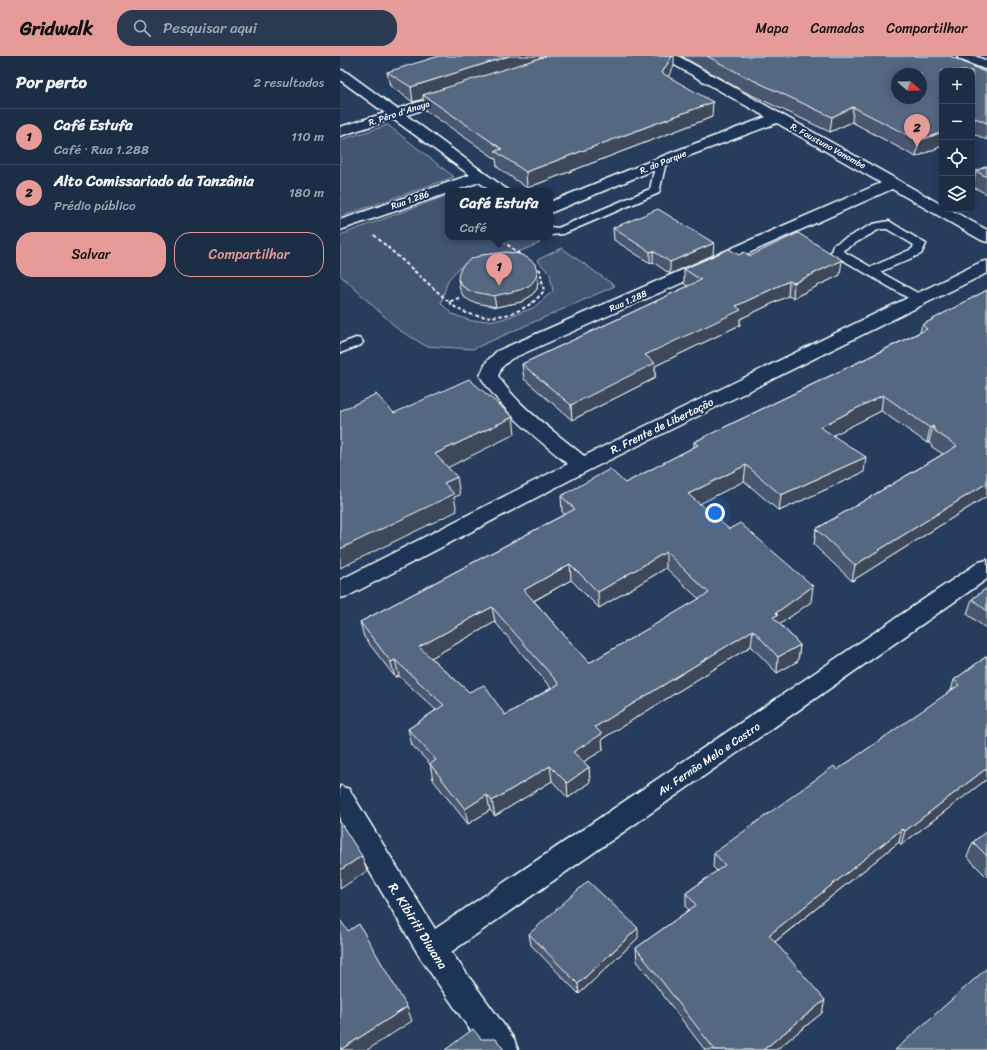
<!DOCTYPE html>
<html lang="pt">
<meta charset="utf-8">
<style>
:root{--surface:#1c2e46;--page:#293a51;--text:#f1f3f6;--muted:#a0a8b3;--line:#3a4a5f;--accent:#e69b98}
body{margin:0;font-family:Sriracha,sans-serif;background:var(--page);color:var(--text)}
.controls{position:absolute;right:12px;top:12px;display:grid;overflow:hidden;border-radius:8px;box-shadow:0 2px 10px #0003}
.controls button{width:36px;height:36px;display:grid;place-items:center;padding:0;border:0;border-bottom:1px solid var(--line);background:var(--surface);color:var(--text);font:20px sans-serif}
.compass{position:absolute;left:551px;top:12px;width:36px;height:36px;border-radius:50%;background:var(--surface);box-shadow:0 2px 10px #0003;rotate:110deg}
.you{position:absolute;left:375px;top:457px;width:14px;height:14px;margin:-10px;border:3px solid #fff;border-radius:50%;background:#1a73e8;box-shadow:0 0 0 6px #1a73e833}
.badge{display:grid;place-items:center;width:26px;height:26px;border-radius:50%;background:var(--accent);color:#111;font-size:13px;font-weight:700}
.pin{position:absolute;translate:-50% -33px;filter:drop-shadow(0 1px 2px #0008)}
.pin::after{content:'';position:absolute;top:21px;width:14px;height:12px;background:inherit;clip-path:polygon(0 0,100% 0,50% 100%)}
.popup{position:absolute;left:105px;top:132px;width:108px;height:52px;box-sizing:border-box;display:grid;place-content:center;border-radius:8px;background:var(--surface);filter:drop-shadow(0 1px 3px #0005);font-size:13px;white-space:nowrap;color:var(--muted)}
.popup b{font-size:15px;color:var(--text)}
.popup::after{content:'';position:absolute;left:50%;top:100%;margin-left:-8px;border:8px solid transparent;border-top-color:var(--surface)}
.list{margin:0;padding:0;list-style:none}
h2{display:flex;justify-content:space-between;align-items:center;height:52px;margin:0;padding:0 16px;font-size:17px}
h2 small{font-size:13px;font-weight:400;color:var(--muted)}
.list li{display:grid;grid-template-columns:26px 1fr auto;gap:12px;align-items:center;box-sizing:border-box;height:56px;padding:0 16px;border-top:1px solid var(--line)}
.list b{display:block;font-size:15px;white-space:nowrap}
.list p{margin:0;font-size:13px;white-space:nowrap;color:var(--muted)}
.list em{font-size:13px;font-style:normal;color:var(--muted)}
.actions{display:flex;gap:8px;padding:12px 16px}
.actions a{flex:1;padding:9px 0;border:1px solid var(--accent);border-radius:16px;text-align:center;font-size:14px;color:var(--accent)}
.actions .main{background:var(--accent);color:#111}
.icon{flex:none;width:22px;height:22px;fill:none;stroke:currentColor;stroke-width:2;stroke-linecap:round;stroke-linejoin:round}
.map{position:relative;flex:none;width:647px;height:994px;overflow:hidden}
header{display:flex;align-items:center;gap:24px;box-sizing:border-box;height:56px;padding:0 20px;background:var(--accent);color:#111}
header strong{font-size:19px}
nav{display:flex;gap:22px;margin-inline-start:auto;font-size:14px}
.search{width:280px;height:36px;background:var(--page);display:flex;align-items:center;gap:10px;box-sizing:border-box;padding:0 14px;border-radius:16px;color:var(--muted);font-size:15px}
main{display:flex}
aside{flex:1;background:var(--surface)}
.map>svg:first-child{display:block}
.green{fill:#425672;stroke:#a0aab8}
.lines{fill:none;stroke-linecap:round;stroke-linejoin:round}
.service-casing{stroke:#fff;stroke-width:3}
.minor-casing{stroke:#fff;stroke-width:3}
.path{stroke:#fff;stroke-width:2;stroke-dasharray:3.5 2.5;stroke-linecap:butt}
.service{fill:#1d3557;fill-rule:evenodd}
.minor{fill:#1d3557;fill-rule:evenodd}
.wall{fill:#49596f;stroke:#fff;fill-rule:evenodd}
.shaded-wall{fill:#3c485a;stroke:#fff}
.building{fill:#556781;stroke:#fff;fill-rule:evenodd}
.labels{text-anchor:middle;dominant-baseline:central;stroke-width:4;stroke-linejoin:round;paint-order:stroke}
.far-street-label{font-size:9px;fill:#fff;stroke:#1d3557}
.street-label{font-size:11px;fill:#fff;stroke:#1d3557}
.near-street-label{font-size:13px;fill:#fff;stroke:#1d3557}
</style>
<header>
<strong>Gridwalk</strong>
<div class="search"><svg class="icon" aria-label="search" viewBox="0 0 24 24"><circle cx="10" cy="10" r="6"/><path d="M15 15l6 6"/></svg>Pesquisar aqui</div>
<nav><a>Mapa</a><a>Camadas</a><a>Compartilhar</a></nav>
</header>
<main>
<aside>
<h2>Por perto<small>2 resultados</small></h2>
<ul class="list">
<li><span class="badge">1</span><div><b>Café Estufa</b><p>Café · Rua 1.288</p></div><em>110 m</em></li>
<li><span class="badge">2</span><div><b>Alto Comissariado da Tanzânia</b><p>Prédio público</p></div><em>180 m</em></li>
</ul>
<div class="actions"><a class="main">Salvar</a><a>Compartilhar</a></div>
</aside>
<div class="map">
<svg width="647" height="994" viewBox="0 0 647 994">
<rect width="100%" height="100%" fill="#263d5e"/>
<filter id="ink" filterUnits="userSpaceOnUse"><feTurbulence type="fractalNoise" baseFrequency=".025" numOctaves="2"/><feDisplacementMap in="SourceGraphic" scale="8" xChannelSelector="R" yChannelSelector="G"/><feConvolveMatrix kernelMatrix="1 2 1 2 8 2 1 2 1" color-interpolation-filters="sRGB"/></filter>
<g filter="url(#ink)">
<path class="green" d="M 48,69 L 114,121 L 0,161 L 0,84 Z
M 108,139 L 108,181 L 192,181 L 200,187 L 166,201 L 135,204 L 119,212 L 108,224 L 101,247 L 112,258 L 132,265 L 159,264 L 193,252 L 213,235 L 210,218 L 197,204 L 222,192 L 275,230 L 133,293 L 86,290 L 59,274 L 0,219 L 0,179 Z"/>
<g class="lines">
<defs>
<path id="service" d="M 321,103 L 326,106 L 319,137 L 223,178 L 210,179 L 210,171 L 218,172 L 310,133 L 316,106 Z
M 549,165 L 586,188 L 581,198 L 540,216 L 583,240 L 585,243 L 583,246 L 575,246 L 491,197 L 493,189 L 533,168 ZM 540,173 L 547,173 L 574,189 L 572,193 L 531,211 L 503,195 L 503,194 Z
M 16,282 L 21,283 L 23,286 L 21,289 L 0,297 L 0,288 Z"/>
<path id="minor" d="M 322,0 L 338,0 L 602,149 L 602,153 L 609,153 L 647,174 L 647,186 L 641,184 L 552,133 L 171,303 L 162,311 L 158,320 C 180,353 214,375 244,400 L 641,206 L 647,205 L 647,217 L 249,414 L 8,540 L 0,542 L 0,524 L 228,408 C 195,381 163,356 140,320 L 147,305 L 157,295 L 541,127 L 437,67 L 343,102 L 210,157 L 210,146 L 333,96 L 426,61 L 324,3 Z
M 617,0 L 635,0 L 647,5 L 647,14 L 619,3 Z
M 0,14 L 5,15 L 57,53 L 107,37 L 117,37 L 119,40 L 117,43 L 66,59 L 169,135 L 151,135 L 139,126 L 114,135 L 108,135 L 108,137 L 0,174 L 0,164 L 130,119 L 53,63 L 0,80 L 0,71 L 45,57 L 0,24 Z
M 647,504 L 647,523 L 111,896 L 174,983 L 178,994 L 144,994 L 81,903 L 0,765 L 0,730 L 9,733 L 95,873 L 639,506 Z"/>
</defs>
<use href="#service" class="service-casing"/>
<use href="#minor" class="minor-casing"/>
<path class="path" d="M 34,179 L 109,246 L 121,241
M 158,181 L 182,200
M 109,246 C 130,267 170,264 193,246 C 197,243 200,239 204,235 L 200,214 L 194,210"/>
<use href="#service" class="service"/>
<use href="#minor" class="minor"/>
</g>
<path class="wall" d="M 341,0 L 610,0 L 647,17 L 647,84 L 632,77 L 602,15 L 602,90 L 576,101 L 512,66 L 490,76 L 401,34 Z
M 334,10 L 328,21 L 372,61 L 187,132 L 157,111 L 156,103 L 85,54 L 83,43 L 73,46 L 50,30 L 47,16 Z
M 647,110 L 647,138 L 633,131 L 636,115 Z
M 273,172 L 373,199 L 330,218 L 313,206 L 310,207 L 274,184 Z
M 399,199 L 410,200 L 500,219 L 453,242 L 448,240 L 400,263 L 400,269 L 315,310 L 315,322 L 232,364 L 184,323 L 182,308 L 348,230 L 344,228 L 344,213 Z
M 118,223 L 198,226 L 197,233 L 191,240 L 181,246 L 156,251 L 132,246 L 124,241 L 120,234 Z
M 647,234 L 647,440 L 512,525 L 474,489 L 476,473 L 603,398 L 592,391 L 589,386 L 587,387 L 541,355 L 493,379 L 524,416 L 439,455 L 404,425 L 359,448 L 471,546 L 440,568 L 460,589 L 458,605 L 437,617 L 411,590 L 262,683 L 263,694 L 243,706 L 249,711 L 250,726 L 228,742 L 212,725 L 155,760 L 150,754 L 128,768 L 93,724 L 90,708 L 72,689 L 68,673 L 96,654 L 59,620 L 55,621 L 24,581 L 20,566 L 225,458 L 222,456 L 221,440 L 285,427 L 354,391 L 354,386 L 580,276 L 582,269 ZM 326,512 L 359,543 L 249,607 L 194,545 L 231,524 L 259,552 ZM 155,566 L 211,632 L 165,659 L 129,636 L 91,602 Z
M 647,532 L 647,573 L 627,558 L 632,543 Z
M 647,600 L 647,723 L 561,789 L 559,786 L 435,886 L 482,957 L 436,994 L 365,994 L 297,905 L 296,892 L 349,854 L 346,851 L 346,837 L 377,815 L 373,811 L 374,797 L 497,714 L 611,635 L 614,624 Z
M 647,775 L 647,821 L 627,801 L 633,786 Z
M 189,878 L 298,882 L 239,938 L 191,889 Z"/>
<path class="shaded-wall" d="M 169,0 L 215,0 L 83,39 L 83,43 L 73,46 L 71,31 Z
M 332,0 L 334,0 L 334,10 L 322,32 L 322,17 Z
M 373,46 L 372,61 L 187,132 L 186,116 Z
M 513,51 L 512,66 L 490,76 L 492,61 Z
M 635,62 L 632,77 L 632,63 Z
M 602,76 L 602,90 L 576,101 L 579,85 Z
M 374,187 L 373,199 L 330,218 L 330,206 Z
M 313,195 L 313,206 L 310,207 L 310,196 Z
M 502,204 L 500,219 L 453,242 L 454,227 Z
M 197,215 L 198,226 L 197,233 L 191,240 L 181,246 L 156,251 L 154,240 Z
M 449,225 L 448,240 L 400,263 L 400,269 L 315,310 L 315,322 L 232,364 L 231,349 L 305,299 L 396,250 Z
M 543,339 L 541,355 L 478,387 L 480,371 Z
M 173,361 L 175,378 L 99,416 L 95,398 Z
M 593,370 L 589,386 L 587,387 L 590,372 Z
M 526,401 L 524,416 L 439,455 L 441,439 Z
M 406,409 L 404,425 L 348,454 L 348,438 Z
M 117,421 L 120,439 L 114,441 L 117,455 L 0,512 L 0,493 L 104,427 Z
M 647,427 L 647,440 L 512,525 L 515,509 Z
M 326,496 L 326,512 L 259,552 L 258,536 Z
M 230,508 L 231,524 L 186,549 L 184,534 Z
M 473,530 L 471,546 L 436,571 L 433,561 L 436,557 Z
M 152,551 L 155,566 L 82,607 L 79,591 Z
M 413,574 L 411,590 L 262,683 L 263,694 L 235,711 L 233,696 L 255,671 Z
M 460,589 L 458,605 L 437,617 L 438,601 Z
M 55,604 L 59,620 L 55,621 L 51,606 Z
M 210,710 L 212,725 L 155,760 L 152,745 Z
M 249,711 L 250,726 L 228,742 L 227,727 Z
M 647,712 L 647,723 L 561,789 L 565,775 Z
M 147,739 L 150,754 L 128,768 L 125,753 Z
M 562,773 L 559,786 L 427,892 L 429,879 Z
M 22,800 L 27,815 L 0,833 L 0,814 Z
M 298,872 L 298,882 L 239,938 L 238,928 Z
M 485,944 L 482,957 L 436,994 L 423,994 Z
M 67,951 L 72,965 L 27,994 L 0,994 Z"/>
<path class="building" d="M 99,0 L 169,0 L 71,31 L 47,16 Z
M 206,0 L 332,0 L 322,17 L 373,46 L 186,116 L 155,95 L 162,93 L 83,39 Z
M 367,0 L 610,0 L 647,17 L 647,67 L 635,62 L 632,63 L 632,15 L 602,15 L 602,76 L 579,85 L 513,51 L 492,61 L 402,19 ZM 557,18 L 581,18 L 581,42 L 557,42 Z
M 647,110 L 647,121 L 636,115 Z
M 318,153 L 374,187 L 330,206 L 313,195 L 310,196 L 273,172 Z
M 458,177 L 502,204 L 454,227 L 449,225 L 396,250 L 401,254 L 305,299 L 315,307 L 231,349 L 182,308 L 361,224 L 344,213 L 389,193 L 399,199 L 404,196 L 410,200 Z
M 167,196 L 179,198 L 188,202 L 195,208 L 197,215 L 196,222 L 190,229 L 180,234 L 154,240 L 130,235 L 122,230 L 118,223 L 119,216 L 123,209 L 131,203 L 142,199 Z
M 647,234 L 647,427 L 515,509 L 476,473 L 617,390 L 595,375 L 593,370 L 590,372 L 543,339 L 480,371 L 526,401 L 441,439 L 406,409 L 348,438 L 389,473 L 400,467 L 473,530 L 436,557 L 438,559 L 433,561 L 460,589 L 438,601 L 413,574 L 255,671 L 262,678 L 233,696 L 249,711 L 227,727 L 210,710 L 152,745 L 147,739 L 125,753 L 90,708 L 96,704 L 68,673 L 104,649 L 55,604 L 51,606 L 20,566 L 235,453 L 221,440 L 270,413 L 285,427 L 358,389 L 354,386 L 587,273 L 582,269 ZM 326,496 L 369,537 L 249,607 L 184,534 L 230,508 L 258,536 ZM 152,551 L 219,628 L 165,659 L 144,629 L 129,636 L 79,591 Z
M 129,323 L 173,361 L 95,398 L 117,421 L 104,427 L 114,438 L 0,493 L 0,355 L 36,338 L 54,357 Z
M 647,532 L 647,555 L 632,543 Z
M 647,600 L 647,712 L 565,775 L 562,773 L 429,879 L 485,944 L 423,994 L 375,994 L 296,892 L 356,849 L 346,837 L 385,809 L 374,797 L 494,710 L 497,714 L 619,629 L 614,624 Z
M 0,766 L 22,800 L 0,814 Z
M 647,775 L 647,800 L 633,786 Z
M 248,825 L 298,872 L 238,928 L 189,878 Z
M 0,864 L 8,875 L 19,868 L 67,951 L 0,994 Z
M 647,912 L 647,994 L 555,994 Z
M 133,973 L 141,983 L 156,983 L 164,994 L 105,994 Z"/>
</g>
<g class="labels">
<g class="far-street-label">
<text transform="translate(59 57) rotate(-18)">R. Pêro d'Anaya</text>
<text transform="translate(488 90) rotate(29)">R. Faustuno Vanombe</text>
<text transform="translate(323 106) rotate(-22)">R. do Parque</text>
<text transform="translate(70 144) rotate(-19)">Rua 1.286</text>
<text transform="translate(288 245) rotate(-24)">Rua 1.288</text>
</g>
<g class="street-label">
<text transform="translate(322 370) rotate(-26)">R. Frente de Libertação</text>
<text transform="translate(369 703) rotate(-34)">Av. Fernão Melo e Castro</text>
</g>
<g class="near-street-label">
<text transform="translate(78 870) rotate(58)">R. Kibiriti Diwana</text>
</g>
</g>
</svg>
<div class="controls">
<button>+</button>
<button>−</button>
<button><svg class="icon" aria-label="locate" viewBox="0 0 24 24"><circle cx="12" cy="12" r="6"/><path d="M12 2v4M12 18v4M2 12h4M18 12h4"/></svg></button>
<button><svg class="icon" aria-label="layers" viewBox="0 0 24 24"><path d="M12 4l9 5-9 5-9-5zM3 14l9 5 9-5"/></svg></button>
</div>
<svg class="compass" viewBox="-18 -18 36 36"><path d="M0-13l5 13h-10z" fill="#e53935"/><path d="M0 13l5-13h-10z" fill="#a0a8b3"/></svg>
<div class="you"></div>
<div class="pin badge" style="left:159px;top:230px">1</div>
<div class="popup"><b>Café Estufa</b>Café</div>
<div class="pin badge" style="left:577px;top:91px">2</div>
</div>
</main>
